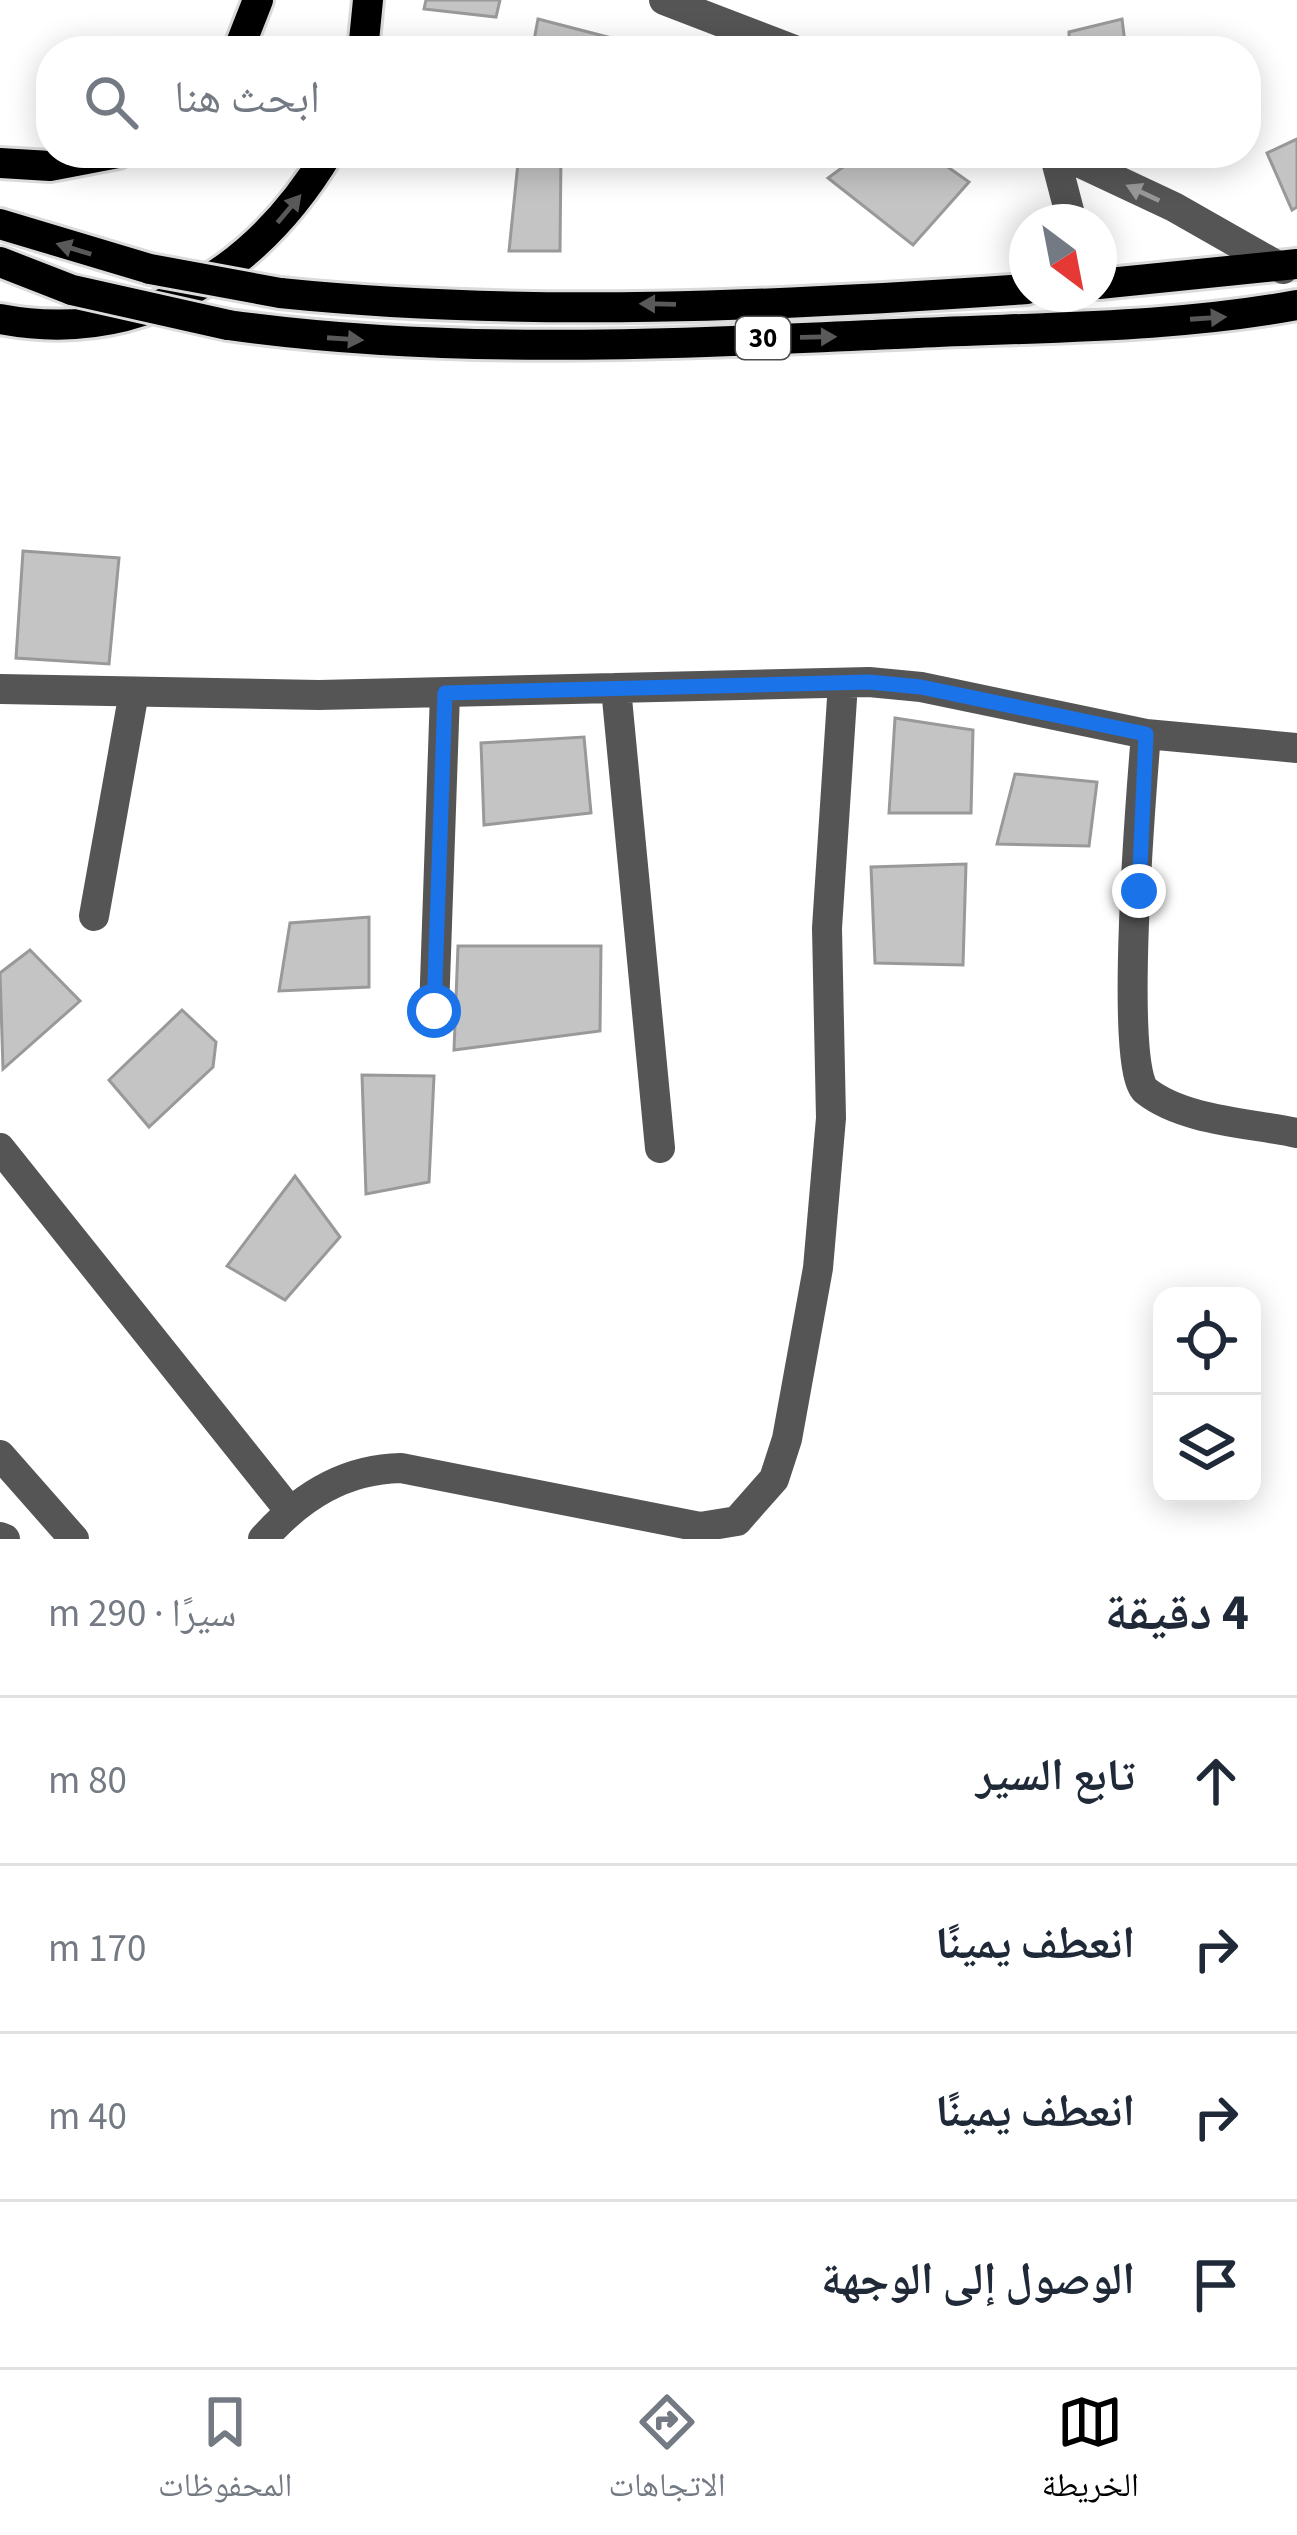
<!DOCTYPE html>
<html lang="ar">
<meta charset="utf-8">
<style>
:root{--surface:#fff;--page:#f6f6f7;--text:#1f2937;--muted:#747a83;--line:#e0e1e3;--accent:#000}
body{margin:0;font-family:"Source Sans 3","Noto Naskh Arabic",sans-serif;background:var(--page);color:var(--text);direction:rtl}
.controls{position:absolute;right:36px;bottom:36px;display:grid;overflow:hidden;border-radius:24px;box-shadow:0 6px 30px #0003}
.controls button{width:108px;height:108px;display:grid;place-items:center;padding:0;border:0;border-bottom:3px solid var(--line);background:var(--surface);color:var(--text);font:60px sans-serif}
.compass{position:absolute;left:1009px;top:204px;width:108px;height:108px;border-radius:50%;background:var(--surface);box-shadow:0 6px 30px #0003;rotate:148deg}
.stop{position:absolute;width:36px;height:36px;margin:-27px;border:9px solid #1a73e8;border-radius:50%;background:#fff}
.stop.end{background:#1a73e8;border-color:#fff;box-shadow:0 3px 12px #0008}
.list{margin:0;padding:0;list-style:none}
h2{display:flex;justify-content:space-between;align-items:center;height:156px;margin:0;padding:0 48px;font-size:51px}
h2 small{font-size:39px;font-weight:400;color:var(--muted)}
.list li{display:grid;grid-template-columns:78px 1fr auto;gap:36px;align-items:center;box-sizing:border-box;height:168px;padding:0 48px;border-top:3px solid var(--line)}
.list b{display:block;font-size:45px;white-space:nowrap}
.list em{font-size:39px;font-style:normal;color:var(--muted)}
.icon{flex:none;width:66px;height:66px;fill:none;stroke:currentColor;stroke-width:2;stroke-linecap:round;stroke-linejoin:round}
.map{position:relative;flex:none;width:1297px;height:1539px;overflow:hidden;direction:ltr}
.search{position:absolute;background:var(--surface);box-shadow:0 6px 30px #0003;left:36px;right:36px;top:36px;height:132px;display:flex;align-items:center;gap:30px;box-sizing:border-box;padding:0 42px;border-radius:48px;color:var(--muted);font-size:45px}
.sheet{height:828px;background:var(--surface)}
nav{display:flex;justify-content:space-around;align-items:center;box-sizing:border-box;height:168px;border-top:3px solid var(--line);background:var(--surface);font-size:33px;color:var(--muted)}
nav a{display:grid;justify-items:center;gap:6px}
nav .on{color:var(--accent)}
.map>svg:first-child{display:block}
.building{fill:#c4c4c4;stroke:#999;stroke-width:3}
.lines{fill:none;stroke-linecap:round;stroke-linejoin:round}
.major-casing{stroke:#dbdbdb;stroke-width:36}
.minor{stroke:#555;stroke-width:30}
.major{stroke:#000;stroke-width:30}
.major-bridge-casing{stroke:#dbdbdb;stroke-width:36;stroke-linecap:butt}
.major-bridge{stroke:#000;stroke-width:30}
.oneway{fill:#999}
.oneway2{fill:#595959}
.route{stroke:#1a73e8;stroke-width:15}
.labels{text-anchor:middle;dominant-baseline:central;stroke-width:10;stroke-linejoin:round;paint-order:stroke}
.shield{fill:#fff;stroke:#4c4c4c;stroke-width:3}
.shield-label{font-size:27px;font-weight:bold;fill:#000}
</style>
<div class="map">
<svg width="1297" height="1539" viewBox="0 0 1297 1539">
<rect width="100%" height="100%" fill="#fff"/>
<path class="building" d="M 426,0 L 500,0 L 496,17 L 424,9 Z
M 538,19 L 654,49 L 532,51 Z
M 1122,19 L 1126,51 L 1069,51 L 1069,32 Z
M 1297,139 L 1297,207 L 1292,210 L 1267,153 Z
M 519,153 L 561,153 L 560,251 L 509,251 Z
M 862,153 L 900,153 L 914,163 L 921,153 L 928,153 L 969,182 L 913,245 L 828,178 Z
M 23,551 L 119,558 L 109,664 L 16,658 Z
M 895,718 L 973,730 L 971,813 L 889,813 Z
M 584,737 L 591,813 L 484,825 L 481,743 Z
M 1015,774 L 1097,782 L 1089,846 L 997,844 Z
M 966,864 L 963,965 L 875,963 L 871,867 Z
M 369,917 L 369,987 L 279,991 L 290,923 Z
M 458,946 L 601,946 L 600,1031 L 454,1050 Z
M 30,950 L 80,1001 L 3,1069 L 0,973 Z
M 182,1010 L 216,1042 L 213,1067 L 149,1127 L 109,1080 Z
M 362,1075 L 434,1076 L 429,1182 L 366,1194 Z
M 295,1176 L 340,1237 L 285,1300 L 227,1266 Z"/>
<g class="lines">
<defs>
<path id="major" d="M 238,51 L 258,0
M 363,51 L 368,0
M 0,163 L 50,166 L 118,153
M 0,224 L 150,269
M 0,262 L 72,290
M 1099,284 L 1297,264
M 280,293 C 525,318 781,306 1027,289
M 0,319 C 141,346 257,271 328,153
M 228,325 C 455,357 689,343 917,333 C 1043,327 1173,328 1297,305"/>
</defs>
<use href="#major" class="major-casing"/>
<path class="minor" d="M 664,0 L 797,51
M 1054,153 L 1072,222
M 1059,153 L 1174,207 L 1283,269
M 616,688 L 660,1148
M 0,689 L 319,695 L 869,682 L 921,687 L 1146,734 L 1297,748
M 1146,734 C 1142,783 1118,1070 1146,1091 C 1184,1121 1251,1123 1297,1133
M 94,916 L 134,692
M 434,1011 L 445,693
M 0,1148 L 289,1510
M 0,1455 L 74,1539
M 0,1537 L 5,1539
M 263,1539 C 300,1497 344,1469 401,1468 L 700,1527 L 737,1521 L 774,1479 L 787,1439 L 818,1268 L 831,1118 L 827,928 L 843,683"/>
<use href="#major" class="major"/>
<defs>
<path id="major-bridge" d="M 150,269 L 280,293
M 72,290 L 228,325"/>
</defs>
<use href="#major-bridge" class="major-bridge-casing"/>
<use href="#major-bridge" class="major-bridge"/>
</g>
<defs><path id="oneway-solid" d="M-6-.8H1V-3.2L6.5 0L1 3.2V.8H-6Z" transform="scale(3)"/></defs>
<use class="oneway" href="#oneway-solid" transform="translate(1143 193) rotate(-155)"/>
<g class="oneway2">
<use href="#oneway-solid" transform="translate(289 209) rotate(-50)"/>
<use href="#oneway-solid" transform="translate(74 249) rotate(-163)"/>
<use href="#oneway-solid" transform="translate(658 304) rotate(-179)"/>
<use href="#oneway-solid" transform="translate(1208 318) rotate(-4)"/>
<use href="#oneway-solid" transform="translate(818 337) rotate(-1)"/>
<use href="#oneway-solid" transform="translate(345 339) rotate(4)"/>
</g>
<g class="lines">
<path class="route" d="M 434,1011 L 445,693 L 869,682 L 921,687 L 1146,734 L 1139,891"/>
</g>
<g class="labels">
<rect class="shield" x="736" y="317" width="54" height="42" rx="9"/>
<g class="shield-label">
<text x="763" y="338">30</text>
</g>
</g>
</svg>
<div class="controls">
<button><svg class="icon" aria-label="locate" viewBox="0 0 24 24"><circle cx="12" cy="12" r="6"/><path d="M12 2v4M12 18v4M2 12h4M18 12h4"/></svg></button>
<button><svg class="icon" aria-label="layers" viewBox="0 0 24 24"><path d="M12 4l9 5-9 5-9-5zM3 14l9 5 9-5"/></svg></button>
</div>
<svg class="compass" viewBox="-18 -18 36 36"><path d="M0-13l5 13h-10z" fill="#e53935"/><path d="M0 13l5-13h-10z" fill="#747a83"/></svg>
<div class="stop" style="left:434px;top:1011px"></div>
<div class="stop end" style="left:1139px;top:891px"></div>
<div class="search"><svg class="icon" aria-label="search" viewBox="0 0 24 24"><circle cx="10" cy="10" r="6"/><path d="M15 15l6 6"/></svg>ابحث هنا</div>
</div>
<section class="sheet">
<h2>4 دقيقة<small>سيرًا · 290 m</small></h2>
<ul class="list">
<li><svg class="icon" aria-label="ahead" viewBox="0 0 24 24"><path d="M12 20V5M6 11l6-6 6 6"/></svg><div><b>تابع السير</b></div><em>80 m</em></li>
<li><svg class="icon" aria-label="right" viewBox="0 0 24 24"><path d="M7 20v-9h11M14 6l5 5-5 5"/></svg><div><b>انعطف يمينًا</b></div><em>170 m</em></li>
<li><svg class="icon" aria-label="right" viewBox="0 0 24 24"><path d="M7 20v-9h11M14 6l5 5-5 5"/></svg><div><b>انعطف يمينًا</b></div><em>40 m</em></li>
<li><svg class="icon" aria-label="arrive" viewBox="0 0 24 24"><path d="M6 21V4h12l-3 4 3 4H6"/></svg><div><b>الوصول إلى الوجهة</b></div></li>
</ul>
</section>
<nav>
<a class="on"><svg class="icon" aria-label="map" viewBox="0 0 24 24"><path d="M3 6l6-2 6 2 6-2v14l-6 2-6-2-6 2zM9 4v14M15 6v14"/></svg>الخريطة</a>
<a><svg class="icon" aria-label="directions" viewBox="0 0 24 24"><path d="M12 3l9 9-9 9-9-9zM9 14v-3h6M13 9l2 2-2 2"/></svg>الاتجاهات</a>
<a><svg class="icon" aria-label="saved" viewBox="0 0 24 24"><path d="M7 4h10v16l-5-4-5 4z"/></svg>المحفوظات</a>
</nav>
